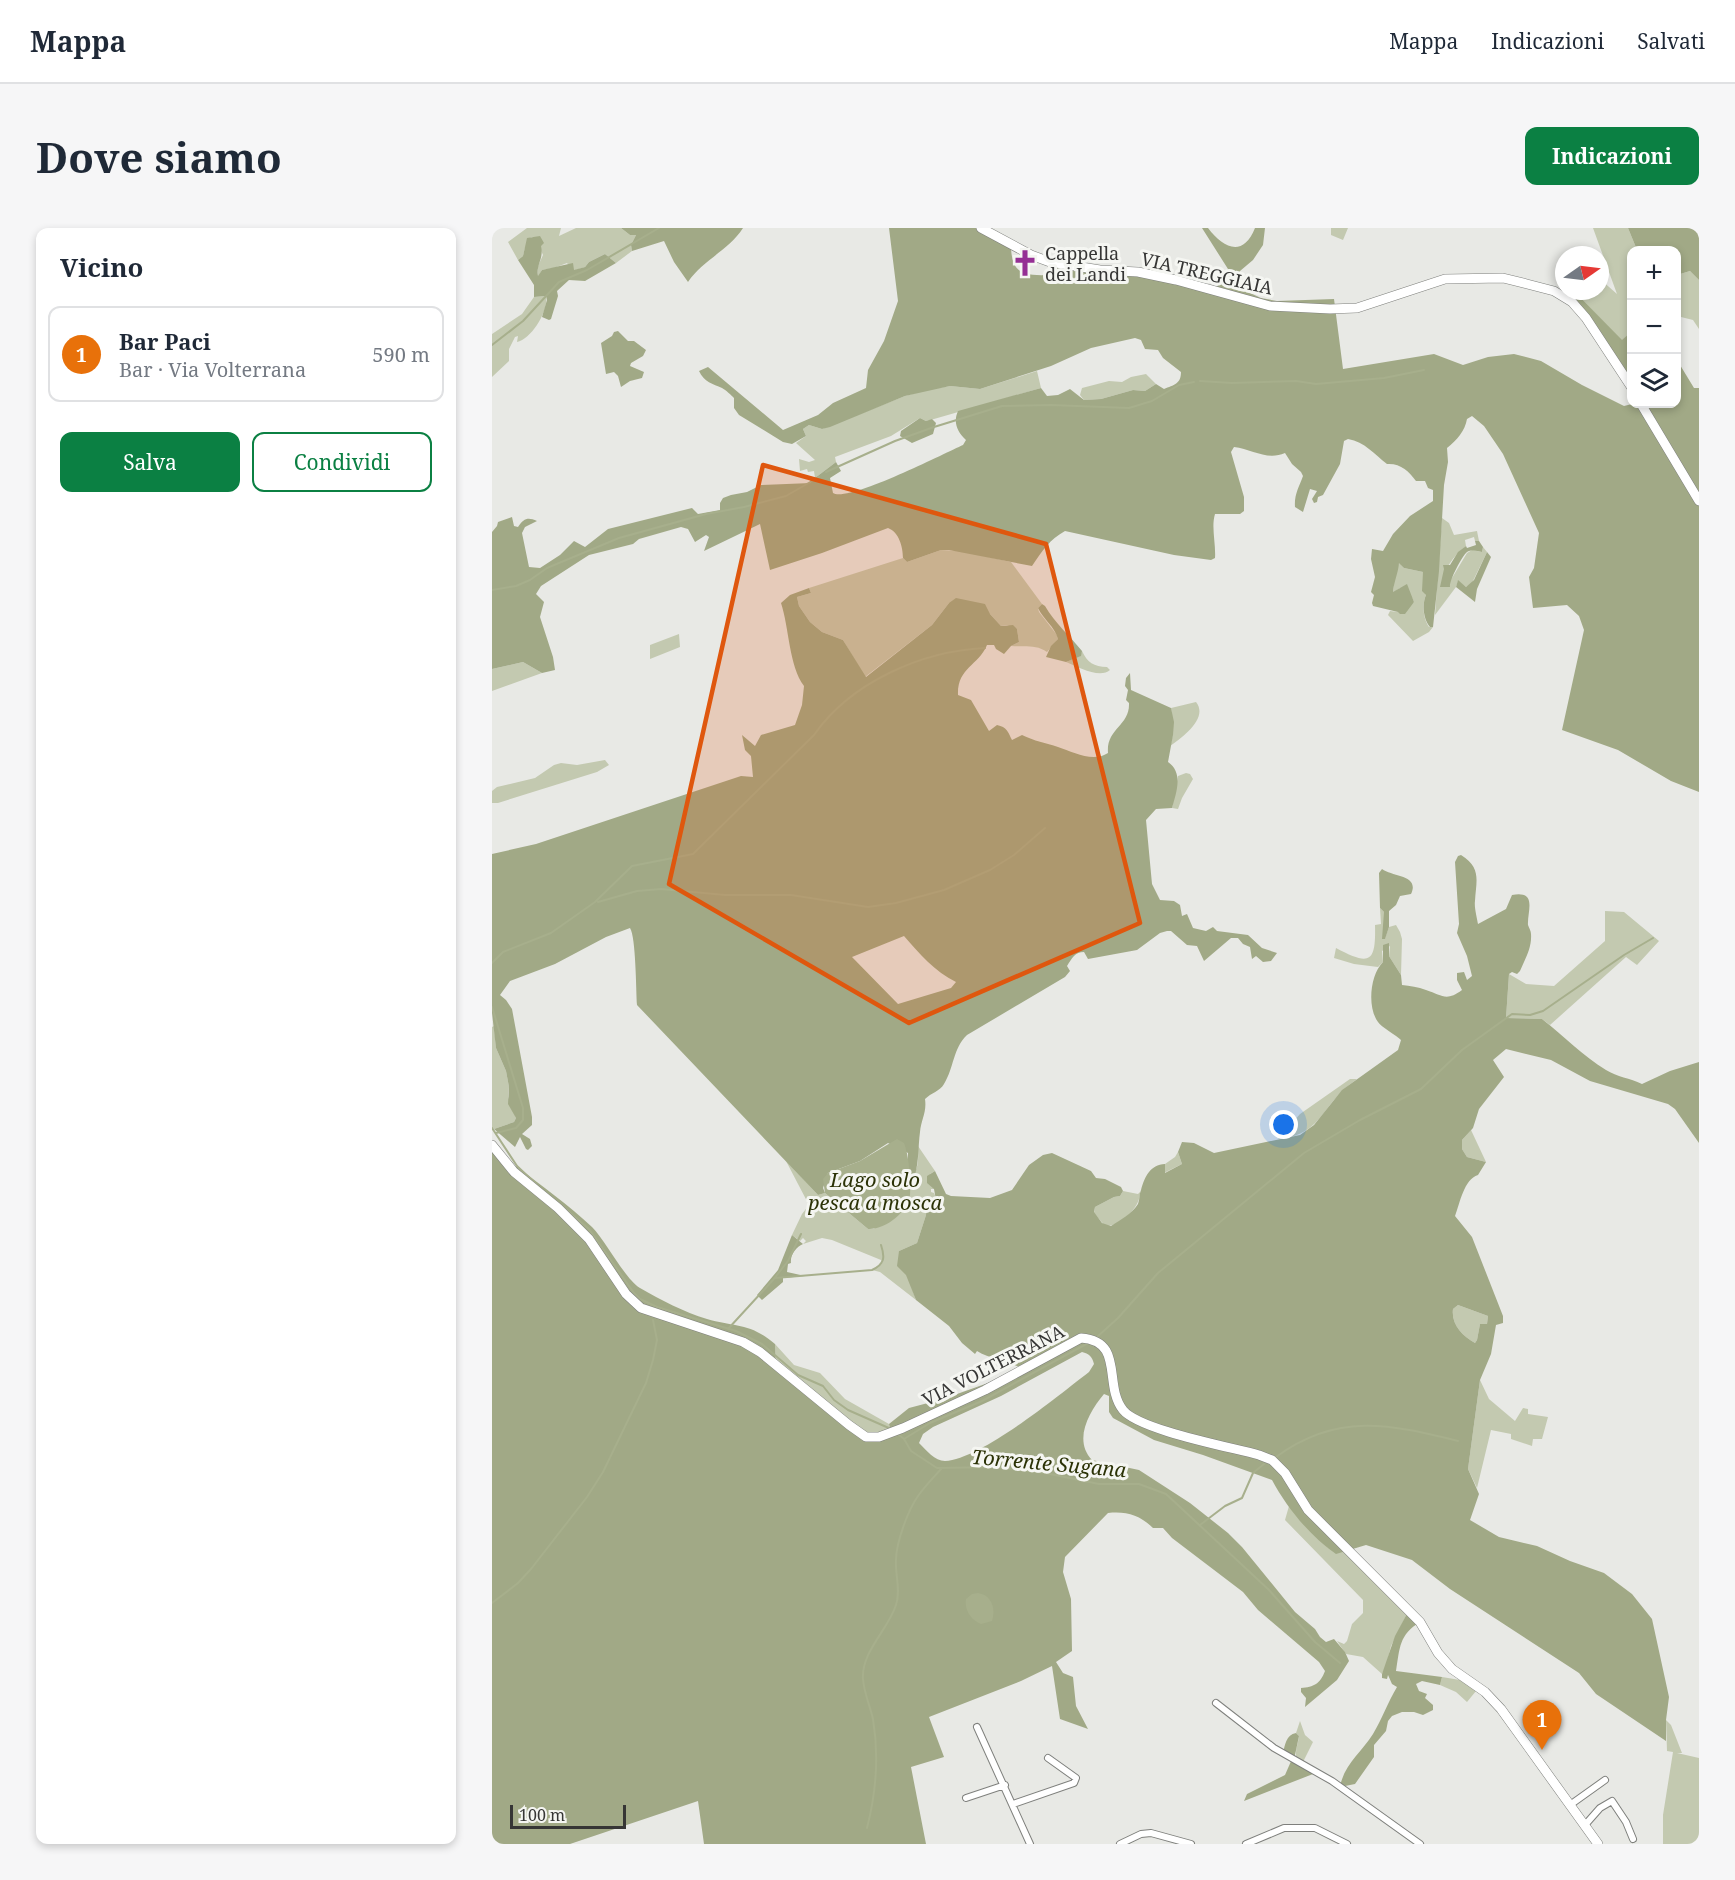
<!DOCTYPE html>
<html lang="it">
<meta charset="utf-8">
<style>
:root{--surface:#fff;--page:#f6f6f7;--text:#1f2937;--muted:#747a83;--line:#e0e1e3;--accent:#0b8043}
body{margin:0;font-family:"Noto Serif",serif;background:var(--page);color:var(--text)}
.controls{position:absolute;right:18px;top:18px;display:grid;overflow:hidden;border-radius:12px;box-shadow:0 3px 9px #0003}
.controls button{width:54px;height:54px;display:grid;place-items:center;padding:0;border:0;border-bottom:2px solid var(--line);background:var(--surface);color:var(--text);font:30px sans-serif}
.compass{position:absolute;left:1063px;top:18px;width:54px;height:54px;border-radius:50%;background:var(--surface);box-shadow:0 3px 9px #0003;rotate:76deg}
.scale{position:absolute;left:18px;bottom:15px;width:116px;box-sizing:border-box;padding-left:6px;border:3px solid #363635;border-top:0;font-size:16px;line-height:21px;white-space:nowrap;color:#363635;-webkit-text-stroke:4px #f5f6f2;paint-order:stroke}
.you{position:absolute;left:792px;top:897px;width:21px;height:21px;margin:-15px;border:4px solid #fff;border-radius:50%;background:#1a73e8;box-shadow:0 0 0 9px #1a73e833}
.badge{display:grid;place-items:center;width:39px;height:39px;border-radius:50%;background:var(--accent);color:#fff;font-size:20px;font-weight:700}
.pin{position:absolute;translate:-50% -50px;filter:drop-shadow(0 2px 3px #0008)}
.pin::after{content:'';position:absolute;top:32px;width:21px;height:18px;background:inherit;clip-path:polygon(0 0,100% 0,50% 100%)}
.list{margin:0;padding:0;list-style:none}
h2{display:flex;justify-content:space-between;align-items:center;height:78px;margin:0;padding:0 24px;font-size:26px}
h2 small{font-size:20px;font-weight:400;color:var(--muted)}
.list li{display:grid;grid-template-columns:39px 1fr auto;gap:18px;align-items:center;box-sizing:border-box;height:96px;margin:0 12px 12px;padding:0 12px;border:2px solid var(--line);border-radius:12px}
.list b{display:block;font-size:22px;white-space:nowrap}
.list p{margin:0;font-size:20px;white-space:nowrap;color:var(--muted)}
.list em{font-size:20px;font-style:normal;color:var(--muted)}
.actions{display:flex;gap:12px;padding:18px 24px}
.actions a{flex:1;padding:14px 0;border:2px solid var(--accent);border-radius:12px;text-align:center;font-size:21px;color:var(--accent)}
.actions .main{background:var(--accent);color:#fff}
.icon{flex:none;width:33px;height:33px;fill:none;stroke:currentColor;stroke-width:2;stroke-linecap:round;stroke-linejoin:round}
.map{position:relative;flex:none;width:1207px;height:1616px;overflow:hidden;border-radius:12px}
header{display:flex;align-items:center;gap:36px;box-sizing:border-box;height:84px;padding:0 30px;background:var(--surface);border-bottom:2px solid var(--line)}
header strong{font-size:28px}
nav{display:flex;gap:33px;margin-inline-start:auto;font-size:21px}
.intro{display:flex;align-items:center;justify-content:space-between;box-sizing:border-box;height:144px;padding:0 36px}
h1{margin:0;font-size:42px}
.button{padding:15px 27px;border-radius:12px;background:var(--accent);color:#fff;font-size:21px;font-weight:700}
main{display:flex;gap:36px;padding:0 36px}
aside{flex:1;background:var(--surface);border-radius:12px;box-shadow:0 3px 9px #0003}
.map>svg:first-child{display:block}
.green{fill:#c3c9b0}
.forest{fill:#a1a986;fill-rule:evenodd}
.water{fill:#a7af8c}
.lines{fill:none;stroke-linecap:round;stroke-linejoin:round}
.stream{stroke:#a7af8c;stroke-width:2}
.street-casing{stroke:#7f807d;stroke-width:8}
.secondary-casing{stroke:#7f807d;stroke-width:10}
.street{stroke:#fff;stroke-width:6}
.secondary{stroke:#fff;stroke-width:9}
.marked{fill:#df570e;fill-opacity:0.2;stroke:#df570e;stroke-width:4.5;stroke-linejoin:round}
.labels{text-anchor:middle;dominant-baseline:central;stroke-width:6;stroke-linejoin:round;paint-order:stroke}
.poi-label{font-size:18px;fill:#363635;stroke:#f5f6f2;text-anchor:start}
.street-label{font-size:18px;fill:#363635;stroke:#f5f6f2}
.water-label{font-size:20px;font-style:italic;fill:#2b3206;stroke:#f5f6f2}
</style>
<header>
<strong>Mappa</strong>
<nav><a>Mappa</a><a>Indicazioni</a><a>Salvati</a></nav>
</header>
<div class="intro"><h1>Dove siamo</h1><a class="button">Indicazioni</a></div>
<main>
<aside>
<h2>Vicino<small></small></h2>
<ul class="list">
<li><span class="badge" style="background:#e8710a">1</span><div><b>Bar Paci</b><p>Bar · Via Volterrana</p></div><em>590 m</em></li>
</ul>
<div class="actions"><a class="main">Salva</a><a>Condividi</a></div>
</aside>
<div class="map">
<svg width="1207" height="1616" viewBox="0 0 1207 1616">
<rect width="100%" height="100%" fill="#e8e9e5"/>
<path class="green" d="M 35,0 L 69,0 L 67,8 L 84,0 L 129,0 L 138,7 L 144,7 L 139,17 L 140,23 L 124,35 L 113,26 L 97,34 L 93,39 L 81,43 L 75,35 L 62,40 L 50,42 L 46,49 L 46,38 L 51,27 L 43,9 L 39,9 L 33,20 L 31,28 L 26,32 L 16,14 Z
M 839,0 L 856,0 L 851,12 L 839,7 Z
M 1101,0 L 1136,0 L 1145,22 L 1140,22 L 1139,104 L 1130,113 L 1082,63 L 1108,63 L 1108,51 L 1125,66 Z
M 1198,43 L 1207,52 L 1207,101 L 1201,92 L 1185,88 L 1185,47 Z
M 54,68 C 57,82 40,111 25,114 L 26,108 L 23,109 L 17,121 L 17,133 L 0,149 L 0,106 L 30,86 L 42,69 Z
M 545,143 L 549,160 L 442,191 L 434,193 L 428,190 L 399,208 L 343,229 L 344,234 L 323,250 L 322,243 L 316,244 L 315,241 L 308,243 L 307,231 L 317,234 L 323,232 L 304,215 L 314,208 L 311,201 L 317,197 L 330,201 L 413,168 L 434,162 L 458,158 L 488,161 Z
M 654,146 L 664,156 L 653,163 L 641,162 L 609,171 L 592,172 L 588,167 L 590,160 L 617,153 L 630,154 L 639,149 Z
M 950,290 L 957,295 L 962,307 L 985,303 L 987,313 L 983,313 L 982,309 L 973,312 L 974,318 C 961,328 951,342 949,359 L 957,355 L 975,325 L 980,322 L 990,324 L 991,319 L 995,324 L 980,355 L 974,359 L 966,353 L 964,359 L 943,387 Z
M 449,322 L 469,323 L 519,334 L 550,376 L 546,380 L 547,384 L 565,407 L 566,411 L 555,424 C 544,416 532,419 519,418 L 527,414 L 525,401 L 515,397 L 509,398 L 498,386 L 457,375 L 440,397 L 373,449 L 351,412 L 330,404 L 318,394 L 307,378 L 305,369 L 319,365 L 317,360 L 411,330 L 415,334 Z
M 907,334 L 912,340 L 931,344 L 933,365 L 934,367 C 930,376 931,391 937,399 L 941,399 L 937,404 L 921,413 L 896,387 L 898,383 L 906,384 L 922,374 L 920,370 L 908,360 L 901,365 L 902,351 Z
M 187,406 L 188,419 L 158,431 L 158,417 Z
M 590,423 C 595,434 602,439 615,439 L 618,442 C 608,451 586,439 574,434 L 588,428 Z
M 31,434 L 50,445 L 0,463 L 0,441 Z
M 704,474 C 717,490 690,510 678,518 C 683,503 680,494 679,480 Z
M 113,532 L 117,537 L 105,544 L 6,575 L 0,575 L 0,563 L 5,559 L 43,550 L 62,537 L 69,535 L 85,537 Z
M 694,545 L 698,546 L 701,551 L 690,570 L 686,581 L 680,580 L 686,548 Z
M 888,680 L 892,684 L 893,710 L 897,699 L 904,697 L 908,704 L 910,711 L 909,747 L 897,728 L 898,718 L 890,723 L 891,734 L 886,739 L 862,736 L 842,730 L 844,720 C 878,738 884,735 883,697 L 889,696 Z
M 1113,683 L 1132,684 L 1167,713 L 1145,737 L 1134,729 L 1058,797 L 1050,791 L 1014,790 L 1017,746 L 1034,756 L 1062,758 L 1113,713 Z
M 2,798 L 4,820 L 14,843 L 17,859 L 16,869 L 24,890 L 22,894 L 2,901 L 0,900 L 0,799 Z
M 858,851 L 865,851 C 860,855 854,859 850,863 C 827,887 823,908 786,911 L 808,886 Z
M 979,902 L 994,934 L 975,929 L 970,921 L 970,912 Z
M 426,918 L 443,943 L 438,946 L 442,961 L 439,961 L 439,964 L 442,965 L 445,972 L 435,976 L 434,987 L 425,1015 L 407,1023 L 424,1072 L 388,1044 L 380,1042 L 391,1034 L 389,1032 L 340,1012 L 330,1010 L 311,1016 L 314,1013 L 311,1010 L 308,1013 L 300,1007 L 310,986 L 317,977 L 294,933 L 326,967 L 333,965 L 376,1001 L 382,1001 L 417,958 L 416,951 C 428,943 426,931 426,918 Z
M 686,924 L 690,936 L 672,945 L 673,936 L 683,929 Z
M 631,963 L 646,966 L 648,964 C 649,979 628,999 613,998 L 602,985 L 603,979 L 622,969 L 628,968 Z
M 966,1077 L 996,1088 L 995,1096 L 988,1096 L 985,1112 L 983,1115 C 970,1108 959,1096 961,1081 Z
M 283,1116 L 302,1137 L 328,1145 L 353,1171 L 397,1196 L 399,1206 L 374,1209 L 284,1137 Z
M 988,1152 L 997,1171 L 1023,1193 L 1031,1180 L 1036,1181 L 1036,1186 L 1056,1189 L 1050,1211 L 1041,1211 L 1040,1218 L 1019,1211 L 1019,1206 L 999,1202 L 985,1260 L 976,1241 Z
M 797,1278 L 836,1320 L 857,1322 L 917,1382 L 899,1418 L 894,1438 L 890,1446 L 871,1429 L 854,1426 L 845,1413 L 852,1416 L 855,1413 L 860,1396 L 871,1385 L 871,1372 L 793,1292 Z
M 950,1449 L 968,1452 L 984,1463 L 975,1474 L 964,1464 L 948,1457 Z
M 1174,1492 L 1179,1497 L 1190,1525 L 1185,1525 L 1207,1530 L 1207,1616 L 1171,1616 L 1171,1587 L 1181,1524 L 1175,1523 Z
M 808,1493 L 813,1507 L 821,1514 L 810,1536 C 799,1530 806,1518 807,1508 L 804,1505 Z"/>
<path class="forest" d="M 129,0 L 251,0 C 237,22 211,32 196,54 L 182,34 L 172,13 L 140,23 L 139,17 L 144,7 L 138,7 Z
M 397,0 L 489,0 L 519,16 C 519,44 529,48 556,47 L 560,34 L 646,44 L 723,62 L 736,41 L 710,0 L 716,0 C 731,20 751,30 763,0 L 773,0 L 771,17 L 761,32 L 748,43 L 745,59 L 769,70 L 785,73 L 842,71 L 851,141 L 942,126 L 971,137 L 996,129 L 1022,126 L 1049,133 L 1090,157 L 1132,178 L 1140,176 L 1184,176 L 1185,132 L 1202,160 L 1207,160 L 1207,564 L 1179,553 L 1126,522 L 1070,502 L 1092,402 L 1087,388 L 1075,377 L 1041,380 L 1037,349 L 1042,340 L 1047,305 L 1011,226 L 992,198 L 980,188 L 975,191 C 973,203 965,212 955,220 L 956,234 L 952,257 L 947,343 L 941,399 L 938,399 C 931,391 930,376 934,367 L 930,363 L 931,344 L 912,340 L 907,335 C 906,346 902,353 901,364 L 915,356 L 922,374 L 913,386 L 908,386 L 906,384 L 881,378 L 880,375 L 882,367 L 879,364 L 883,349 L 879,331 L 880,321 L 891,323 L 901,306 L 918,288 L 941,273 L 941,262 L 936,260 L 933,253 L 924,253 C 917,243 908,235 895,236 C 882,226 873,214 856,211 L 852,213 L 848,236 L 831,267 L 826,269 L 825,274 L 822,275 L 820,271 L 825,263 L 818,261 L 811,284 L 803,279 C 802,267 807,259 811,248 L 809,244 L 800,236 L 793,225 C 775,233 760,221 742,219 L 739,224 L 752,269 L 752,283 L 748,286 L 723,286 C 719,299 724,316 723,330 L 719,332 L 682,327 L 573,303 C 557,312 551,322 540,338 L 457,322 L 449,322 L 415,334 L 411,330 C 411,319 407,304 396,300 L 330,325 L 278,342 L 268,296 L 212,323 L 217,309 L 214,307 L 203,314 L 196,301 L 189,299 L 147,311 L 141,316 L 97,327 L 49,358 L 44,366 L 52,374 L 48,389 L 61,429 L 63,442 L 50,445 L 31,434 L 0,441 L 0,304 L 5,298 L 6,294 L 20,289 L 22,298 L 26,299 C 32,290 36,289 45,293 L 33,299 L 30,305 L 37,339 L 48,340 L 68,327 L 82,313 L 93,319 L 116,301 L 200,280 L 206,286 L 228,282 L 228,275 L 231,270 L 239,267 L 255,264 L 269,257 L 319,255 L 318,251 L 323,250 L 344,234 L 349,243 L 338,250 L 341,265 C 355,275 451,226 471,217 L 474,212 C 465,204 461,194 466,183 L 549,160 L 555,168 L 566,167 L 578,161 L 592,172 L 609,171 L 641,162 L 653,163 L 664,156 L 672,161 C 682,157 689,156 689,144 L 671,130 L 666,122 L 653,121 L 649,112 L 643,110 L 599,120 L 559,138 L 488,161 L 458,158 L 413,168 L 338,199 L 330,201 L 317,197 L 311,201 L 314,208 L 300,216 L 291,214 L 247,187 L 242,180 L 242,170 C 239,167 234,162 230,160 C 221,156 212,154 207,143 L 216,139 L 291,202 L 326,187 L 341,175 L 374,160 L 376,142 L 392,113 L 406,73 Z
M 1136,0 L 1207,0 L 1207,52 L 1198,43 L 1185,47 L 1184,22 L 1145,22 Z
M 48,8 L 52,15 L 49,18 C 52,31 44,36 46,48 L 50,42 L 81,35 L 82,42 L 93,39 L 97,34 L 113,26 L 124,35 L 93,53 L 77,52 L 65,63 L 66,68 L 59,91 L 57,92 L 50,89 L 55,72 L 54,68 L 42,69 L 42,57 L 26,32 L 31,28 L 35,10 Z
M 1072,63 L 1082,63 L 1130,112 L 1139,104 L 1139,160 L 1127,138 L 1071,68 Z
M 126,103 L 136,113 L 142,113 L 154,122 L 151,128 L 139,135 L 138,138 L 152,144 L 150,150 L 138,153 L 129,159 L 126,148 L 122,144 L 114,146 L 109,115 L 120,108 L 122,104 Z
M 428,190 L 434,193 L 440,191 L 444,195 L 441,206 L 420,215 L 408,208 L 409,203 Z
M 983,313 L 987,313 L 991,319 L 990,324 C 985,323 980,321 975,324 C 970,328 957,353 958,359 L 948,359 L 952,341 L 951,337 L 958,337 L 966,324 L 974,318 L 975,320 L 984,317 Z
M 995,324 L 999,329 L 985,361 L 983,374 L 964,359 L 966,352 L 974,359 L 982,352 Z
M 317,360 L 319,365 L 305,369 L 307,378 L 318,394 L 330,404 L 351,412 L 374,449 L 440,397 L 457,375 L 464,370 L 493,376 L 498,386 L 509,398 L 521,397 L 525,401 L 527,414 L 519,418 L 512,426 L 504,421 L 502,417 L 495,417 C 486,438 465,440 466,467 L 479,472 L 497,503 L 505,497 C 515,499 516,504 520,512 L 530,507 C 542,513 554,515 566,519 C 581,524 601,535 616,525 C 614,500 638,498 637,475 L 634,472 L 636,462 L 633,458 L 634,450 L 638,445 L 639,462 L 679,480 L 682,494 L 681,507 L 676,534 C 692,545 684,565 680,580 L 664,581 L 654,592 L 660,656 L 668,672 L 682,673 L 688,677 L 690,688 L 695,686 L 701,700 L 714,703 L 721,699 L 725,703 L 756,707 L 770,720 L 785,725 L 779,733 L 771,734 L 764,728 L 760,731 L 758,719 L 751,716 L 746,710 L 739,710 L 712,733 L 705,718 L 695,717 L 679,703 L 675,703 L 668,705 L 645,722 L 596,731 L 592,724 C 583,724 580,730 575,738 L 578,743 L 573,749 L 475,807 C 461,820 462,840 452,856 C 448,863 439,865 433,871 C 435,884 429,892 428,904 C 426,919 427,932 423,947 L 416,951 L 416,925 L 396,915 L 368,933 L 336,945 L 331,960 L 333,965 L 326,967 L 145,777 C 144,763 144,709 138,700 L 114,709 L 63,736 L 18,753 L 8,767 L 14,772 L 20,781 L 40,889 L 40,897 L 30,906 L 38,911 L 40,918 L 36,922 L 34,921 L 28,909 L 23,919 L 2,901 L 22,894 L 24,890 L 16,876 L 17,859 L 14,843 L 4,820 L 0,785 L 0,626 L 44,616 L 249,548 L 261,549 L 259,528 L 253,522 L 250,507 L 263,518 L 269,507 L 303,497 L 310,477 L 312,458 C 297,438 297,399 289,375 L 298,367 ZM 412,708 C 427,725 443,744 464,754 L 459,760 L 406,776 L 360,729 Z
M 550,376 L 553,378 C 563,395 577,407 590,423 L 589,428 L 574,434 L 554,429 L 559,418 L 566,411 C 563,399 551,391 546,380 Z
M 969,627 C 990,640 984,653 983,673 C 982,679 985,690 986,696 L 1014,681 L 1020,667 C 1046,662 1035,684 1036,697 C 1037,700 1039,703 1039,706 C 1040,720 1033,731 1028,743 L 1025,746 L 1020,744 L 1017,746 L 1014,790 L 1050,791 C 1072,808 1091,828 1114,842 C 1125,849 1138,850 1150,856 L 1178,843 L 1207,834 L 1207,915 L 1183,881 L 1176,876 L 1098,853 L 1059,832 L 1014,821 L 1001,832 L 1012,849 L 987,881 L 981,900 L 970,912 L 970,921 L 975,929 L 994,934 L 986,947 C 972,951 968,975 963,988 L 980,1009 L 1011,1088 L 1011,1095 L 1004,1097 L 999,1126 L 988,1152 L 976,1241 L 987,1266 L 978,1292 L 1007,1309 L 1045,1318 L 1078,1333 L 1112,1345 L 1140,1366 L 1160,1391 L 1177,1469 L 1174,1492 L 1174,1513 L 1104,1466 L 1087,1445 L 958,1361 L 920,1332 L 874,1317 L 844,1326 C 818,1308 795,1280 780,1252 L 711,1227 L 662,1212 L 621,1190 L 617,1184 L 617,1168 L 612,1166 C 597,1184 581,1212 600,1232 L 647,1242 L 698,1275 L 736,1305 L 750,1319 L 803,1384 L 823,1401 L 828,1409 L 834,1414 L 842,1411 L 853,1424 L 857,1433 L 845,1452 L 813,1479 L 814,1470 L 809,1464 L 809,1460 C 822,1459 828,1456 833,1443 L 827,1434 L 766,1382 L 751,1364 L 680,1310 L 671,1300 L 661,1300 C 648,1287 634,1283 616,1285 L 573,1329 L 571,1344 L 579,1371 L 580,1423 L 564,1434 L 571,1445 L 581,1449 L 584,1478 L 596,1501 L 568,1491 L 560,1438 L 529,1453 L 437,1489 L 452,1529 L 419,1539 L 434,1616 L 212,1616 L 206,1573 L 78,1616 L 0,1616 L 0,917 L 22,943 L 25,938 C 49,958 77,977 100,999 C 114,1013 133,1051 148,1060 C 169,1072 192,1084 215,1091 C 243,1099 259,1095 283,1116 L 284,1137 L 375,1208 L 399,1206 L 397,1196 L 417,1180 L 451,1171 L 510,1150 L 527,1139 C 513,1132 498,1131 485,1123 L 483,1126 L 470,1115 L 457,1098 L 424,1072 L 414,1047 L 405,1038 L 407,1023 L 425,1015 L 434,987 L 435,976 L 444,972 L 442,961 L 435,955 L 435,948 L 443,943 L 454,966 L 459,968 L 498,970 L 520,962 L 537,937 L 551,927 L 560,925 L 599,943 L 604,950 L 613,951 L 629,959 L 631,963 L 628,968 L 622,969 L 603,979 L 602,984 L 610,995 L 619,998 C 628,992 640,986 646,976 C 648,971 647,966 649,962 C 653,948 658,937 673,936 L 673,945 L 690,936 L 686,924 L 690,914 L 702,915 L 722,925 L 808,907 L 822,897 L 850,862 L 906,822 L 909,812 C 904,807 889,799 886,794 C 875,779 878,747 891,734 L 891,717 L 897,715 L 897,728 L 909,747 L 910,757 C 918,758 926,759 934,762 C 950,767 954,774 970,762 L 965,752 L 965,745 L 972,744 L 975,752 L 980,748 L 975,728 L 965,705 L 967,696 L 963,634 L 966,628 ZM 966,1077 L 996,1088 L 995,1096 L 988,1096 L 985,1112 L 983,1115 C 970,1108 959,1096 961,1081 ZM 590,1124 C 597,1126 600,1128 602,1136 L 597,1144 C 567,1167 490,1231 453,1233 C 443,1233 434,1222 427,1215 L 431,1206 L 441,1199 L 509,1168 Z
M 890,641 C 901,649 928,647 919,666 L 908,668 L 904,677 L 897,683 L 897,699 L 893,711 L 890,711 L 892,684 L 888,680 L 887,645 Z
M 300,1007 L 311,1016 C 304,1019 298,1027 299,1035 L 296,1036 L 295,1044 L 313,1048 L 291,1050 L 291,1054 L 270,1072 L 265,1067 L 286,1042 Z
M 917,1382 L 928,1394 C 907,1407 908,1419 904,1443 L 950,1449 L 948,1457 L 930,1453 L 924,1456 L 927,1463 L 935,1466 L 933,1470 L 941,1477 L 941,1482 L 931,1487 L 922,1484 L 910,1484 L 900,1488 L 896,1493 L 894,1503 L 882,1517 L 882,1529 L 863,1556 L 848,1559 C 852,1536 870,1524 881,1506 C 890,1491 896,1474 905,1459 L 900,1456 L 896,1447 L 895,1451 L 890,1450 L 890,1446 L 903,1408 Z
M 804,1505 L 807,1508 L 803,1527 L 805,1533 L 830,1547 L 821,1546 L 752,1573 L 755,1566 L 793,1547 L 800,1531 L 791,1525 C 793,1517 794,1507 804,1505 Z"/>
<path class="water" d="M 405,911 L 412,915 C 417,927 419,954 418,967 C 416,984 393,1002 376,1001 L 333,965 L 331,951 L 336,945 L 368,933 Z
M 486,1365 C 500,1367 504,1381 500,1393 L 489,1396 C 479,1392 472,1382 474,1371 L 480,1366 Z"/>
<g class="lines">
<path class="stream" d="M 0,117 L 31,93 L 67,54 L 95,42 L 167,0
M 708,153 L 740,155 L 804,153 L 824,156 L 892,150 L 932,142
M 334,244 L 403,213 L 442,199 L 510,178 L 559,177 L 637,180 L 660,173 L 687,157 L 702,154
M 0,362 L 24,358 L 38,352 L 55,340 L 127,310 L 214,286 L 252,279 L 294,268 L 327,249
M 106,674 L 145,663 L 169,661 L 233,667 L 299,667 L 376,679 L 404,675 L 452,662 L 498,642 L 522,627 L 553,600
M 0,735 L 11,724 L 59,705 L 103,674 L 140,638 L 201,626 L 322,507 C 359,454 430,423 493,420
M 0,779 L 31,880 L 31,892 L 24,900 L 4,905
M 0,900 L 25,938 L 44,956
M 71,979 L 97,1001 L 142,1065 L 148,1071 L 165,1079 L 244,1103 L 270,1116 L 306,1147 L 331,1158 L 342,1172 L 356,1182 L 399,1201
M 283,1050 L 380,1042 C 393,1036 393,1029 389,1017
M 236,1101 L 281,1052 L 296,1033 L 309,1006
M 605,1109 L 626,1090 L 666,1045 L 812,925 L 868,892 L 929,861 L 970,822 L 1020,786 L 1038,787 L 1051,783 L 1132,727 L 1161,710
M 406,1206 L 412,1211 L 419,1223 L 445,1240 L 505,1239 L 553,1245 L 607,1256 L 647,1256 L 674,1266 L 777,1362 L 823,1414 L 848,1435
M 412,1211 L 438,1195 L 490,1173 L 598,1114
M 784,1229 C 845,1184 898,1196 966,1213
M 708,1297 L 733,1278 L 750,1270 L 761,1245 L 772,1236
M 0,1375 L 26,1355 L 39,1341 L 95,1269 L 111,1244 L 154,1155 L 161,1132 L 165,1112 L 161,1092
M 375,1600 C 384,1565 387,1527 381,1491 C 378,1478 372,1465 371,1451 C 369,1424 396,1402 404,1377 C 409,1362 403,1347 404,1332 C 404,1315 416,1282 426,1268 C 433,1258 442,1249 450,1240"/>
<defs>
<path id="street" d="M 724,1475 L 782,1520 L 840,1553 L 928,1616
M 485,1499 L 538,1616
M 474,1570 L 513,1557
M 521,1576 L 582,1555 L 584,1550 L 556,1530
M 1078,1577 L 1113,1552
M 1093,1597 L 1108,1580 L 1120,1573 L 1134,1594 L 1141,1611
M 628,1616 L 649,1606 L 659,1605 L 699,1616
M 754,1616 L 792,1600 L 823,1600 L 855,1616"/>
<path id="secondary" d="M 489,0 L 539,27 L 558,34 L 608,42 L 646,44 L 684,52 L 778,78 L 838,81 L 865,80 L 953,51 L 1011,50 L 1035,56 L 1062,63 L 1080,74 L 1094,90 L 1140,160
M 1149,176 L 1207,273
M 0,917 L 22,944 L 66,980 L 97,1011 L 134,1066 L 149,1080 L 251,1114 L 268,1124 L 357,1197 L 374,1209 L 387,1209 L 411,1200 L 493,1162 L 589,1110 C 633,1113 611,1157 631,1182 C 647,1202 738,1219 767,1227 L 780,1232 L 793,1245 L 816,1282 L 928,1394 L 946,1425 L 960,1441 L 993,1464 L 1009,1481 L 1106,1616"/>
</defs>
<use href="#street" class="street-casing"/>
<use href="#secondary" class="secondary-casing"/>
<use href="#street" class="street"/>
<use href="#secondary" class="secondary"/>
</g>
<path class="marked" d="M 271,237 L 554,316 L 648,695 L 417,795 L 177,656 Z"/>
<defs>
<symbol id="church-bare" viewBox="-9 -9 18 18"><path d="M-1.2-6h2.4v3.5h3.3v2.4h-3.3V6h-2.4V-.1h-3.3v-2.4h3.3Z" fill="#952f94" stroke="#f5f6f2" stroke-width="2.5" paint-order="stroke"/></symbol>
</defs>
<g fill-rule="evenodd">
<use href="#church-bare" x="514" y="16" width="38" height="38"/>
</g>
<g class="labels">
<g class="poi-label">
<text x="553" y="25">Cappella<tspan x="553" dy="21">dei Landi</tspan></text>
</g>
<g class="street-label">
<text transform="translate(715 45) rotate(13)">VIA TREGGIAIA</text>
<text transform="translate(501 1137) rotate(-27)">VIA VOLTERRANA</text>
</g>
<g class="water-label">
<text x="383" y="951">Lago solo<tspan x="383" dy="23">pesca a mosca</tspan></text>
<text transform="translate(557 1235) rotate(5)">Torrente Sugana</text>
</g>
</g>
</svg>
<div class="controls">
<button>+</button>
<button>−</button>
<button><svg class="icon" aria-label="layers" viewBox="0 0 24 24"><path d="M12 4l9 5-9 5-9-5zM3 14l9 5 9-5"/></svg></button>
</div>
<svg class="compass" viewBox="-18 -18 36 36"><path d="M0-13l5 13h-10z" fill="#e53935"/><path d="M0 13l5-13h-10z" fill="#747a83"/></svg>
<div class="scale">100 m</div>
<div class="you"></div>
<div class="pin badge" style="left:1050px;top:1522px;background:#e8710a">1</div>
</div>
</main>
